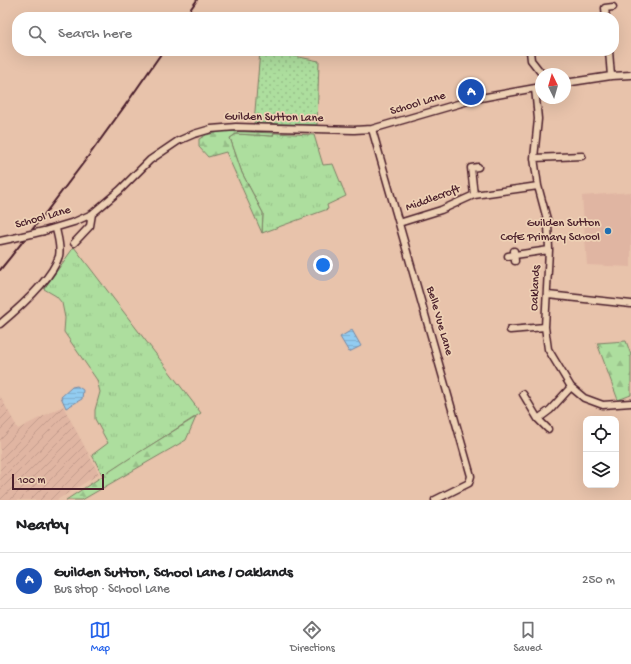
<!DOCTYPE html>
<meta charset="utf-8">
<style>
:root{--surface:#fff;--page:#f2f2f2;--text:#202124;--muted:#757577;--line:#e0e0e0;--accent:#2563eb}
body{margin:0;font-family:"Gochi Hand",sans-serif;background:var(--page);color:var(--text)}
.controls{position:absolute;right:12px;bottom:12px;display:grid;overflow:hidden;border-radius:8px;box-shadow:0 4px 16px #0002}
.controls button{width:36px;height:36px;display:grid;place-items:center;padding:0;border:0;border-bottom:1px solid var(--line);background:var(--surface);color:var(--text);font:20px sans-serif}
.compass{position:absolute;left:535px;top:68px;width:36px;height:36px;border-radius:50%;background:var(--surface);box-shadow:0 4px 16px #0002;rotate:355deg}
.scale{position:absolute;left:12px;bottom:10px;width:92px;box-sizing:border-box;padding-left:4px;border:2px solid #4a1f2b;border-top:0;font-size:11px;line-height:14px;white-space:nowrap;color:#4a1f2b;-webkit-text-stroke:3px #eed1b5;paint-order:stroke}
.you{position:absolute;left:323px;top:265px;width:14px;height:14px;margin:-10px;border:3px solid #fff;border-radius:50%;background:#1a73e8;box-shadow:0 0 0 6px #1a73e833}
.badge{display:grid;place-items:center;width:26px;height:26px;border-radius:50%;background:var(--accent);color:#fff;font-size:13px;font-weight:700}
.pin{position:absolute;translate:-50% -50%;border:2px solid #fff;box-shadow:0 1px 4px #0006}
.list{margin:0;padding:0;list-style:none}
h2{display:flex;justify-content:space-between;align-items:center;height:52px;margin:0;padding:0 16px;font-size:17px}
h2 small{font-size:13px;font-weight:400;color:var(--muted)}
.list li{display:grid;grid-template-columns:26px 1fr auto;gap:12px;align-items:center;box-sizing:border-box;height:56px;padding:0 16px;border-top:1px solid var(--line)}
.list b{display:block;font-size:15px;white-space:nowrap}
.list p{margin:0;font-size:13px;white-space:nowrap;color:var(--muted)}
.list em{font-size:13px;font-style:normal;color:var(--muted)}
.icon{flex:none;width:22px;height:22px;fill:none;stroke:currentColor;stroke-width:2;stroke-linecap:round;stroke-linejoin:round}
.map{position:relative;flex:none;width:631px;height:500px;overflow:hidden}
.search{position:absolute;background:var(--surface);box-shadow:0 4px 16px #0002;left:12px;right:12px;top:12px;height:44px;display:flex;align-items:center;gap:10px;box-sizing:border-box;padding:0 14px;border-radius:16px;color:var(--muted);font-size:15px}
.sheet{height:108px;background:var(--surface)}
nav{display:flex;justify-content:space-around;align-items:center;box-sizing:border-box;height:56px;border-top:1px solid var(--line);background:var(--surface);font-size:11px;color:var(--muted)}
nav a{display:grid;justify-items:center;gap:2px}
nav .on{color:var(--accent)}
.map>svg:first-child{display:block}
.built{fill:#e0b5a2}
.industrial{fill:url(#industrial-furrows)}
.grass{fill:url(#grass-tufts);stroke:#7c7e64}
.forest{fill:url(#forest-firs);stroke:#7c7e64}
.park{fill:url(#park-dots);stroke:#7c7e64}
.water{fill:url(#water-rules);stroke:#7587a2}
.lines{fill:none;stroke-linecap:round;stroke-linejoin:round}
.minor-casing{stroke:#4a1f2b;stroke-width:9}
.minor{stroke:#eed1b5;stroke-width:6}
.rail{stroke:#4a1f2b;stroke-width:2}
.minor-bridge-casing{stroke:#4a1f2b;stroke-width:9;stroke-linecap:butt}
.minor-bridge{stroke:#eed1b5;stroke-width:6}
.poi-dot{fill:#1f6fb2;stroke:#eed1b5;stroke-width:1.5}
.labels{text-anchor:middle;dominant-baseline:central;stroke-width:3.5;stroke-linejoin:round;paint-order:stroke}
.street-label{font-size:12px;fill:#4a1f2b;stroke:#eed1b5}
.poi-label{font-size:12px;fill:#4a1f2b;stroke:#eed1b5;text-anchor:end}
</style>
<div class="map">
<svg width="631" height="500" viewBox="0 0 631 500">
<defs>
<pattern id="industrial-furrows" width="10" height="10" patternUnits="userSpaceOnUse"><rect width="10" height="10" fill="#e0b5a2"/><path d="M-1 1l2-2M0 10L10 0M9 11l2-2" fill="none" stroke="#c29b8c"/></pattern>
<pattern id="grass-tufts" width="24" height="20" patternUnits="userSpaceOnUse"><rect width="24" height="20" fill="#adde9e"/><path d="M3 7l-1-3M5 7V3M7 7l1-3M15 17l-1-3M17 17v-4M19 17l1-3" fill="none" stroke="#96be88"/></pattern>
<pattern id="forest-firs" width="22" height="20" patternUnits="userSpaceOnUse"><rect width="22" height="20" fill="#adde9e"/><path d="M5 1l3.5 6h-7zM16 11l3.5 6h-7z" fill="#96be88"/></pattern>
<pattern id="park-dots" width="8" height="8" patternUnits="userSpaceOnUse"><rect width="8" height="8" fill="#adde9e"/><path d="M2 2h.1M6 6h.1" fill="none" stroke="#96be88" stroke-width="1.8" stroke-linecap="round"/></pattern>
<pattern id="water-rules" width="6" height="5" patternUnits="userSpaceOnUse"><rect width="6" height="5" fill="#92ccf1"/><path d="M0 2.5h6" fill="none" stroke="#7fafcf"/></pattern>
</defs>
<rect width="100%" height="100%" fill="#e8c3ab"/>
<filter id="ink" filterUnits="userSpaceOnUse"><feTurbulence type="fractalNoise" baseFrequency=".025" numOctaves="2"/><feDisplacementMap in="SourceGraphic" scale="8" xChannelSelector="R" yChannelSelector="G"/><feConvolveMatrix kernelMatrix="1 2 1 2 8 2 1 2 1" color-interpolation-filters="sRGB"/></filter>
<g filter="url(#ink)">
<path class="built" d="M 631,192 L 631,267 L 587,265 L 582,196 Z"/>
<path class="industrial" d="M 0,396 L 18,429 L 63,406 L 99,474 L 57,500 L 0,500 Z"/>
<path class="grass" d="M 274,133 L 314,135 L 323,165 L 333,164 L 346,196 L 327,205 L 328,209 L 262,233 L 263,213 L 242,173 L 230,138 L 236,134 L 272,136 Z
M 74,247 L 201,413 L 103,476 L 92,455 L 108,443 L 95,419 L 95,410 L 100,392 L 97,380 L 64,332 L 65,318 L 62,303 L 56,296 L 44,289 Z"/>
<path class="forest" d="M 224,131 L 274,133 L 273,136 L 236,134 L 230,138 L 242,173 L 263,213 L 262,233 L 226,152 L 208,157 L 199,147 L 199,139 L 206,135 Z
M 626,341 L 631,355 L 631,395 L 618,400 L 597,343 Z
M 196,417 L 186,440 L 82,500 L 66,500 L 130,458 Z"/>
<path class="park" d="M 260,51 L 269,51 L 319,61 L 317,125 L 254,123 Z"/>
<path class="water" d="M 352,330 L 361,346 L 349,352 L 340,337 Z
M 77,386 L 83,390 L 82,399 L 66,408 L 61,397 L 72,387 Z"/>
<g class="lines">
<defs>
<path id="minor" d="M 606,17 L 605,8 L 613,7
M 530,51 L 531,60 L 542,74
M 609,51 L 611,76
M 565,83 L 611,76 L 631,75
M 535,88 L 538,119 L 534,158 L 538,186 L 548,223 L 549,250 L 545,327 L 548,349 L 571,387 L 584,398 L 603,405 L 631,403
M 372,129 L 471,476 L 469,483 L 435,500
M 534,158 L 582,156
M 478,167 L 471,168 L 474,195 L 538,186
M 399,223 L 441,210 L 474,195
M 44,231 L 74,222 L 92,214 L 120,190 L 150,160 L 178,141 L 194,134 L 211,129 L 236,127 L 354,130 L 372,129 L 475,99 L 541,87
M 0,241 L 14,238
M 74,243 L 90,226 L 92,214
M 514,251 L 515,261
M 508,256 L 549,250
M 548,295 L 631,304
M 0,324 C 18,309 52,279 59,256 C 61,247 58,238 56,229
M 510,330 L 545,327
M 523,394 L 538,419
M 548,429 L 538,419 L 550,410 L 571,387"/>
</defs>
<use href="#minor" class="minor-casing"/>
<use href="#minor" class="minor"/>
<path class="rail" d="M 185,17 L 197,0
M 0,270 C 58,199 112,126 163,51"/>
<defs>
<path id="minor-bridge" d="M 14,238 L 44,231"/>
</defs>
<use href="#minor-bridge" class="minor-bridge-casing"/>
<use href="#minor-bridge" class="minor-bridge"/>
</g>
</g>
<circle class="poi-dot" cx="608" cy="231" r="4"/>
<g class="labels">
<g class="street-label">
<text transform="translate(418 104) rotate(-17)">School Lane</text>
<text transform="translate(274 118) rotate(1)">Guilden Sutton Lane</text>
<text transform="translate(433 199) rotate(-20)">Middlecroft</text>
<text transform="translate(43 218) rotate(-16)">School Lane</text>
<text transform="translate(536 288) rotate(-87)">Oaklands</text>
<text transform="translate(439 321) rotate(74)">Belle Vue Lane</text>
</g>
<g class="poi-label">
<text x="600" y="224">Guilden Sutton<tspan x="600" dy="14">CofE Primary School</tspan></text>
</g>
</g>
</svg>
<div class="controls">
<button><svg class="icon" aria-label="locate" viewBox="0 0 24 24"><circle cx="12" cy="12" r="6"/><path d="M12 2v4M12 18v4M2 12h4M18 12h4"/></svg></button>
<button><svg class="icon" aria-label="layers" viewBox="0 0 24 24"><path d="M12 4l9 5-9 5-9-5zM3 14l9 5 9-5"/></svg></button>
</div>
<svg class="compass" viewBox="-18 -18 36 36"><path d="M0-13l5 13h-10z" fill="#e53935"/><path d="M0 13l5-13h-10z" fill="#757577"/></svg>
<div class="scale">100 m</div>
<div class="you"></div>
<div class="pin badge" style="left:471px;top:92px;background:#1a4fb4">A</div>
<div class="search"><svg class="icon" aria-label="search" viewBox="0 0 24 24"><circle cx="10" cy="10" r="6"/><path d="M15 15l6 6"/></svg>Search here</div>
</div>
<section class="sheet">
<h2>Nearby<small></small></h2>
<ul class="list">
<li><span class="badge" style="background:#1a4fb4">A</span><div><b>Guilden Sutton, School Lane / Oaklands</b><p>Bus stop · School Lane</p></div><em>250 m</em></li>
</ul>
</section>
<nav>
<a class="on"><svg class="icon" aria-label="map" viewBox="0 0 24 24"><path d="M3 6l6-2 6 2 6-2v14l-6 2-6-2-6 2zM9 4v14M15 6v14"/></svg>Map</a>
<a><svg class="icon" aria-label="directions" viewBox="0 0 24 24"><path d="M12 3l9 9-9 9-9-9zM9 14v-3h6M13 9l2 2-2 2"/></svg>Directions</a>
<a><svg class="icon" aria-label="saved" viewBox="0 0 24 24"><path d="M7 4h10v16l-5-4-5 4z"/></svg>Saved</a>
</nav>
